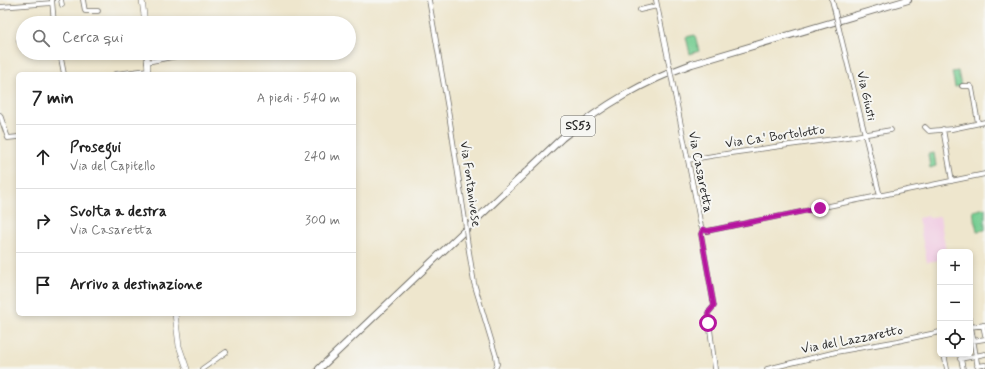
<!DOCTYPE html>
<html lang="it">
<meta charset="utf-8">
<style>
:root{--surface:#fff;--page:#f2f2f2;--text:#222;--muted:#767676;--line:#e0e0e0}
body{margin:0;font-family:Mynerve,sans-serif;background:var(--page);color:var(--text)}
.controls{position:absolute;right:12px;bottom:12px;display:grid;overflow:hidden;border-radius:6px;box-shadow:0 2px 6px #0003}
.controls button{width:36px;height:36px;display:grid;place-items:center;padding:0;border:0;border-bottom:1px solid var(--line);background:var(--surface);color:var(--text);font:20px sans-serif}
.stop{position:absolute;width:12px;height:12px;margin:-9px;border:3px solid #b5179e;border-radius:50%;background:#fff}
.stop.end{background:#b5179e;border-color:#fff;box-shadow:0 1px 4px #0008}
.list{margin:0;padding:0;list-style:none}
h2{display:flex;justify-content:space-between;align-items:center;height:52px;margin:0;padding:0 16px;font-size:17px}
h2 small{font-size:13px;font-weight:400;color:var(--muted)}
.list li{display:grid;grid-template-columns:26px 1fr auto;gap:12px;align-items:center;box-sizing:border-box;height:64px;padding:0 16px;border-top:1px solid var(--line)}
.list b{display:block;font-size:15px;white-space:nowrap}
.list p{margin:0;font-size:13px;white-space:nowrap;color:var(--muted)}
.list em{font-size:13px;font-style:normal;color:var(--muted)}
.icon{flex:none;width:22px;height:22px;fill:none;stroke:currentColor;stroke-width:2;stroke-linecap:round;stroke-linejoin:round}
.map{position:relative;flex:none;width:985px;height:369px;overflow:hidden}
.search{position:absolute;background:var(--surface);box-shadow:0 2px 6px #0003;left:16px;top:16px;width:340px;height:44px;display:flex;align-items:center;gap:10px;box-sizing:border-box;padding:0 14px;border-radius:22px;color:var(--muted);font-size:15px}
.panel{position:absolute;background:var(--surface);box-shadow:0 2px 6px #0003;left:16px;top:72px;width:340px;height:244px;border-radius:6px}
.map>svg:first-child{display:block}
.built{fill:#f1d0e4}
.green{fill:#76cd92;stroke:#507c5e}
.lines{fill:none;stroke-linecap:round;stroke-linejoin:round}
.minor-casing{stroke:#6f6c64;stroke-width:5.5}
.major-casing{stroke:#6f6c64;stroke-width:6}
.highway-casing{stroke:#6f6c64;stroke-width:8}
.minor{stroke:#fff;stroke-width:4}
.major{stroke:#fff;stroke-width:5}
.highway{stroke:#fff;stroke-width:6}
.minor-bridge-casing{stroke:#6f6c64;stroke-width:5.5;stroke-linecap:butt}
.minor-bridge{stroke:#fff;stroke-width:4}
.route{stroke:#b5179e;stroke-width:5}
.labels{text-anchor:middle;dominant-baseline:central;stroke-width:4;stroke-linejoin:round;paint-order:stroke}
.shield{fill:#f6f6f2;stroke:#686867;stroke-width:1}
.shield-label{font-size:12px;font-weight:bold;fill:#2b2b2b}
.street-label{font-size:13px;fill:#2b2b2b;stroke:#f6f6f2}
</style>
<div class="map">
<svg width="985" height="369" viewBox="0 0 985 369">
<rect width="100%" height="100%" fill="#f6f6f2"/>
<filter id="ink" filterUnits="userSpaceOnUse"><feTurbulence type="fractalNoise" baseFrequency=".025" numOctaves="2"/><feDisplacementMap in="SourceGraphic" scale="8" xChannelSelector="R" yChannelSelector="G"/><feConvolveMatrix kernelMatrix="1 2 1 2 8 2 1 2 1" color-interpolation-filters="sRGB"/></filter>
<filter id="wash" filterUnits="userSpaceOnUse"><feTurbulence type="fractalNoise" baseFrequency=".012" numOctaves="4" result="noise"/><feDisplacementMap in="SourceGraphic" scale="16" xChannelSelector="R" yChannelSelector="G"/><feGaussianBlur stdDeviation="0.9" result="paint"/><feColorMatrix in="noise" values="0 0 0 0 0 0 0 0 0 0 0 0 0 0 0 0 0 1.4 0 .05"/><feComposite in="paint" operator="in"/></filter>
<g filter="url(#wash)">
<rect width="100%" height="100%" fill="#eee6cd"/>
<path class="built" d="M 928,216 L 929,218 L 940,216 L 946,252 L 940,252 L 940,260 L 927,262 L 918,218 Z"/>
<path class="green" d="M 695,35 L 699,51 L 690,54 L 686,37 Z
M 958,71 L 961,86 L 955,87 L 952,72 Z
M 934,153 L 936,166 L 930,168 L 928,154 Z
M 985,208 L 985,230 L 977,231 L 973,211 Z"/>
</g>
<g filter="url(#ink)">
<g class="lines">
<defs>
<path id="minor" d="M 52,0 L 54,23
M 61,0 L 62,5
M 83,0 L 85,11 L 98,11
M 429,0 L 449,115 L 465,220
M 656,0 L 666,49
M 832,0 L 835,12
M 0,7 L 52,3
M 640,10 L 657,6
M 839,29 L 880,196
M 19,41 L 23,40
M 60,53 L 64,74
M 147,62 L 192,53
M 115,74 L 148,70
M 962,86 L 970,86 L 972,88 L 978,123
M 675,95 L 701,226 L 703,229 L 707,231 L 985,174
M 0,115 L 8,138 L 18,137
M 925,127 L 929,131 L 952,129 L 985,122
M 943,129 L 952,181
M 688,160 C 755,148 824,142 891,130
M 703,229 L 701,234 L 714,306 L 708,313 L 715,369
M 467,239 L 474,283 L 496,356 L 497,364 L 495,369
M 970,320 L 978,369
M 983,325 L 985,335
M 970,327 L 985,325
M 973,341 L 985,339
M 944,354 L 947,369
M 960,354 L 963,369
M 960,359 L 985,354
M 977,366 L 985,365
M 202,369 L 226,352
M 767,369 L 836,352 L 898,341 L 940,332"/>
<path id="major" d="M 142,0 L 145,23
M 147,53 L 148,74
M 175,314 L 179,346 L 187,369"/>
<path id="highway" d="M 319,369 L 562,138 C 604,105 642,82 692,64 L 908,0"/>
</defs>
<use href="#minor" class="minor-casing"/>
<use href="#major" class="major-casing"/>
<use href="#highway" class="highway-casing"/>
<use href="#minor" class="minor"/>
<use href="#major" class="major"/>
<use href="#highway" class="highway"/>
<defs>
<path id="minor-bridge" d="M 835,12 L 839,29
M 666,49 L 675,95
M 465,220 L 467,239"/>
</defs>
<use href="#minor-bridge" class="minor-bridge-casing"/>
<use href="#minor-bridge" class="minor-bridge"/>
</g>
</g>
<g class="lines" filter="url(#ink)">
<path class="route" d="M 708,323 L 708,313 L 714,306 L 701,234 L 703,229 L 707,231 L 820,208"/>
</g>
<g class="labels">
<rect class="shield" x="561" y="116" width="34" height="20" rx="3"/>
<g class="shield-label">
<text x="578" y="126">SS53</text>
</g>
<g class="street-label">
<text transform="translate(866 96) rotate(77)">Via Giusti</text>
<text transform="translate(775 137) rotate(-8)">Via Ca' Bortolotto</text>
<text transform="translate(700 172) rotate(79)">Via Casaretta</text>
<text transform="translate(470 184) rotate(82)">Via Fontanivese</text>
<text transform="translate(852 340) rotate(-11)">Via del Lazzaretto</text>
</g>
</g>
</svg>
<div class="controls">
<button>+</button>
<button>−</button>
<button><svg class="icon" aria-label="locate" viewBox="0 0 24 24"><circle cx="12" cy="12" r="6"/><path d="M12 2v4M12 18v4M2 12h4M18 12h4"/></svg></button>
</div>
<div class="stop" style="left:708px;top:323px"></div>
<div class="stop end" style="left:820px;top:208px"></div>
<div class="search"><svg class="icon" aria-label="search" viewBox="0 0 24 24"><circle cx="10" cy="10" r="6"/><path d="M15 15l6 6"/></svg>Cerca qui</div>
<section class="panel">
<h2>7 min<small>A piedi · 540 m</small></h2>
<ul class="list">
<li><svg class="icon" aria-label="ahead" viewBox="0 0 24 24"><path d="M12 20V5M6 11l6-6 6 6"/></svg><div><b>Prosegui</b><p>Via del Capitello</p></div><em>240 m</em></li>
<li><svg class="icon" aria-label="right" viewBox="0 0 24 24"><path d="M7 20v-9h11M14 6l5 5-5 5"/></svg><div><b>Svolta a destra</b><p>Via Casaretta</p></div><em>300 m</em></li>
<li><svg class="icon" aria-label="arrive" viewBox="0 0 24 24"><path d="M6 21V4h12l-3 4 3 4H6"/></svg><div><b>Arrivo a destinazione</b></div></li>
</ul>
</section>
</div>
